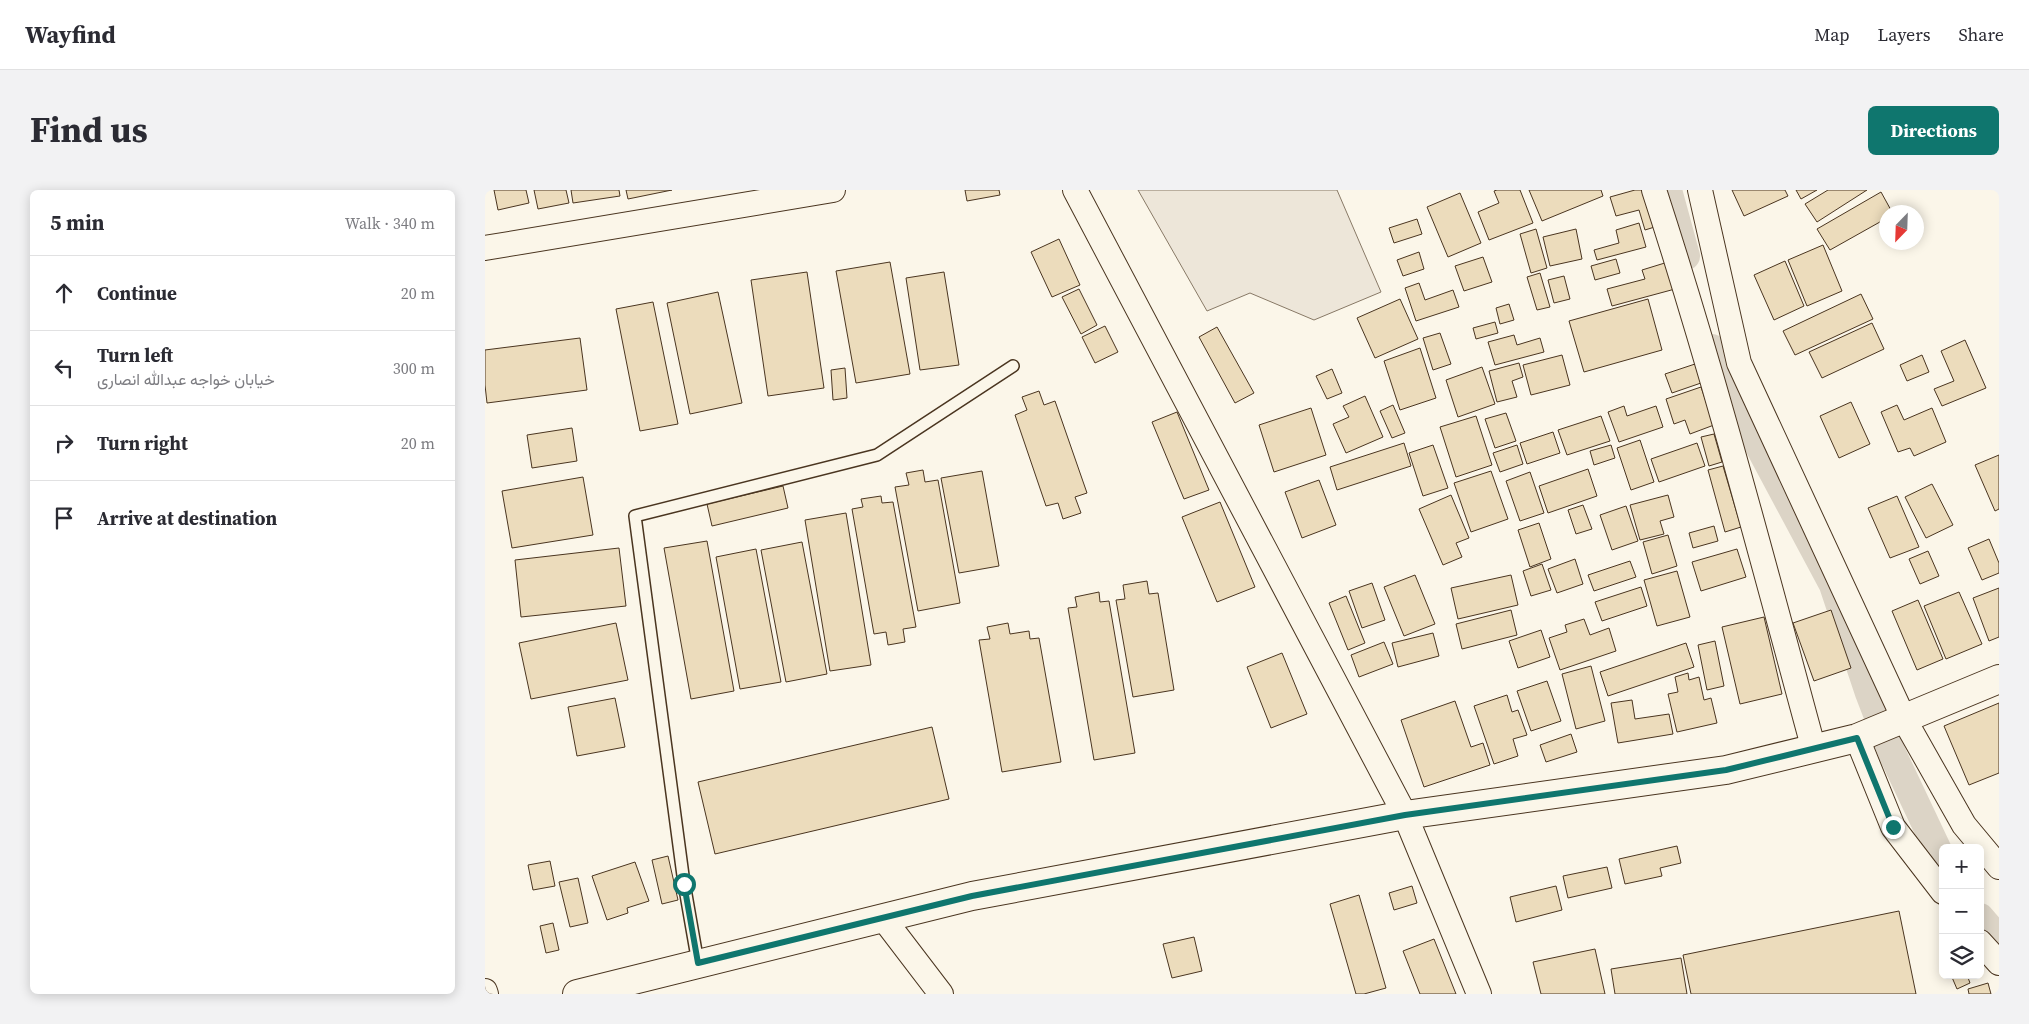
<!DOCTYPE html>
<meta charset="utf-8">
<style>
:root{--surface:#fff;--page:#f2f2f3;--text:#2b2b33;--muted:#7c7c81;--line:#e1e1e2;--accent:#0f766e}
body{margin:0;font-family:"Source Serif 4",Vazirmatn,serif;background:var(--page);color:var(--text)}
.controls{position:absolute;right:15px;bottom:15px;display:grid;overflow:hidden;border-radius:8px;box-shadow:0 2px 12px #0003}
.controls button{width:45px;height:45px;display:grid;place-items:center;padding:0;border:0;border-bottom:1px solid var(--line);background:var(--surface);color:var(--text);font:25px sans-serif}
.compass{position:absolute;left:1394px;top:15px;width:45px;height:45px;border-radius:50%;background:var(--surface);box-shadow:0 2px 12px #0003;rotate:203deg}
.stop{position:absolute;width:15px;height:15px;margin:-11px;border:4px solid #0f766e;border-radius:50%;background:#fff}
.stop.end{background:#0f766e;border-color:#fff;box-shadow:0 1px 5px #0008}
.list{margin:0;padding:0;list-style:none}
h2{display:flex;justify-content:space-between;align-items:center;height:65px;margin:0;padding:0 20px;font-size:21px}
h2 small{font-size:16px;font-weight:400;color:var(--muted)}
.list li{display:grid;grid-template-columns:32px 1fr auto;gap:15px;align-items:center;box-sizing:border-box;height:75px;padding:0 20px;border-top:1px solid var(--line)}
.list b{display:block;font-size:19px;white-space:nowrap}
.list p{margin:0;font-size:16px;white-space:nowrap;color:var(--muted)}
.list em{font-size:16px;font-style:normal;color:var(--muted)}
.icon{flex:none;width:28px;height:28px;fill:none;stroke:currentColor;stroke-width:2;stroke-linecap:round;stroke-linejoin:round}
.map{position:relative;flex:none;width:1514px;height:804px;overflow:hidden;border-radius:8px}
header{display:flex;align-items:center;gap:30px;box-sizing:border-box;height:70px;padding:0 25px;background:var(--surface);border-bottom:1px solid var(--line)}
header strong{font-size:24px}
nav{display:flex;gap:28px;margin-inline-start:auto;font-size:18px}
.intro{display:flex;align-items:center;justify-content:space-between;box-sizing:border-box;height:120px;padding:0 30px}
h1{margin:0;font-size:35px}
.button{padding:12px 22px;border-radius:8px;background:var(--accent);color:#fff;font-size:18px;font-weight:700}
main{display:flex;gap:30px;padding:0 30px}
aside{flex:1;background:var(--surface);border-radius:8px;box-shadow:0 2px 12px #0003}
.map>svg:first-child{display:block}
.green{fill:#ede6d9;stroke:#887966}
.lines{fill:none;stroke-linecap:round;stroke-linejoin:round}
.canal{stroke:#dcd4c6;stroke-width:28}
.building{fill:#ecdcbc;stroke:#4a3520}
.lane-casing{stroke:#4a3520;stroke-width:14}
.street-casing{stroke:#4a3520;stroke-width:26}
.secondary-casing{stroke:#4a3520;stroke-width:30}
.lane{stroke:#fbf6e9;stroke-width:11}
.street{stroke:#fbf6e9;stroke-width:24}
.secondary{stroke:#fbf6e9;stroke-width:28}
.route{stroke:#0f766e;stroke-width:6}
</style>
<header>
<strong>Wayfind</strong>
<nav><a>Map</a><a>Layers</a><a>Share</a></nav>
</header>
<div class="intro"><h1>Find us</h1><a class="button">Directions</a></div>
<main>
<aside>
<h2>5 min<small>Walk · 340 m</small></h2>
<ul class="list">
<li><svg class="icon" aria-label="ahead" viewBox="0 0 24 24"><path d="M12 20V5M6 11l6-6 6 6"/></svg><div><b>Continue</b></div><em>20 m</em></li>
<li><svg class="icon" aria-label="left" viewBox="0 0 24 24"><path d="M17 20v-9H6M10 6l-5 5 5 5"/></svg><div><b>Turn left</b><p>خیابان خواجه عبدالله انصاری</p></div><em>300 m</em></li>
<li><svg class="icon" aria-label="right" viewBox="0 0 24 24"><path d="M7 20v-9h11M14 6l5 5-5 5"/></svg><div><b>Turn right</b></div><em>20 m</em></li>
<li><svg class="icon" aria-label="arrive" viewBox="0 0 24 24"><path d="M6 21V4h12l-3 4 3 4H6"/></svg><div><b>Arrive at destination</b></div></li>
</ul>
</aside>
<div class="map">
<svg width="1514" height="804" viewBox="0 0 1514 804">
<rect width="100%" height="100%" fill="#fbf6e9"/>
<path class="green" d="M 653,0 L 852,0 L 896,102 L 829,130 L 765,103 L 722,121 Z"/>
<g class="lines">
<path class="canal" d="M 1183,0 L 1201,66
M 1227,158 L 1232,178 L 1348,395 L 1384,503 L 1407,563 L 1458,671
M 1495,727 L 1514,749"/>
</g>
<path class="building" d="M 9,0 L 41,0 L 44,13 L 13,20 Z
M 49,0 L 81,0 L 84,13 L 53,19 Z
M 86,0 L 134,0 L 135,6 L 88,13 Z
M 141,0 L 187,0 L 143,9 Z
M 480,0 L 514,0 L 515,5 L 482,11 Z
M 1012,0 L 1035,0 L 1048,33 L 1004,50 L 993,22 L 1014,13 L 1009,1 Z
M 1044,0 L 1116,0 L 1118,6 L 1057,31 Z
M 1150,0 L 1166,0 L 1176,35 L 1160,40 L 1154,20 L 1131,26 L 1125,7 Z
M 1247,0 L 1300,0 L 1303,6 L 1259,26 Z
M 1311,0 L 1332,0 L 1316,9 Z
M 1343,0 L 1382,0 L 1332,32 L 1320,14 Z
M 1396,2 L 1407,22 L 1402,22 L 1402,28 L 1345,60 L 1332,39 Z
M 975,3 L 996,53 L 963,67 L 942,17 Z
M 932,29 L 937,44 L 909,53 L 904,38 Z
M 1154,33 L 1161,57 L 1112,70 L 1109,60 L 1134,53 L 1131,40 Z
M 1051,39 L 1062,78 L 1046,83 L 1035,44 Z
M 1091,39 L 1097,69 L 1065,76 L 1058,47 Z
M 574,49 L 595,95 L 567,107 L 546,62 Z
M 1338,55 L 1357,101 L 1322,116 L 1303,70 Z
M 934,62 L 939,79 L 918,86 L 912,70 Z
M 998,67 L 1007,92 L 979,101 L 970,76 Z
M 1131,69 L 1135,83 L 1110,90 L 1106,76 Z
M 1300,71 L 1319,116 L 1289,130 L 1269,85 Z
M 405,72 L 425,184 L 371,193 L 351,81 Z
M 1183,72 L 1190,99 L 1127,116 L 1122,99 L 1160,89 L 1157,80 Z
M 322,82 L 339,198 L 283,206 L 266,90 Z
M 459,82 L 474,175 L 435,180 L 421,88 Z
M 1055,83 L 1065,117 L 1052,120 L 1042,87 Z
M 1079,86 L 1085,109 L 1069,113 L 1063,90 Z
M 934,93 L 940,110 L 968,100 L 974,117 L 931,131 L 920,98 Z
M 594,99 L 612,135 L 596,144 L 577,107 Z
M 233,102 L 257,213 L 205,224 L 182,113 Z
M 1376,104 L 1388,129 L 1310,165 L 1298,141 Z
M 915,109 L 933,149 L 890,168 L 872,128 Z
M 1163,109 L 1177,160 L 1099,182 L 1084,131 Z
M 168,112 L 193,234 L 155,241 L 131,119 Z
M 1024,114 L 1029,130 L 1015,134 L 1011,118 Z
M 1010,132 L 1013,143 L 991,149 L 988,138 Z
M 1387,133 L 1399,159 L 1337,188 L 1324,162 Z
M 620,136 L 633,162 L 610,173 L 597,147 Z
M 732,137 L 769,203 L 750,213 L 714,147 Z
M 955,143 L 966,174 L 948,180 L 938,148 Z
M 1029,145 L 1032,155 L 1055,148 L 1059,162 L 1010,175 L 1003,152 Z
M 95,148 L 102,200 L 2,213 L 0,195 L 0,160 Z
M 1480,150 L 1501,198 L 1457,216 L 1449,199 L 1469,191 L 1456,161 Z
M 935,158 L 951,208 L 915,220 L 899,171 Z
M 1077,165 L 1085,195 L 1046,205 L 1038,175 Z
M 1437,165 L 1444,182 L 1422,191 L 1415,175 Z
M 1034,173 L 1038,187 L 1027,191 L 1032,207 L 1012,212 L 1004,181 Z
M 1210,174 L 1216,193 L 1187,203 L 1180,184 Z
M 997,177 L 1010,214 L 973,227 L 961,190 Z
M 360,178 L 362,208 L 348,210 L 346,180 Z
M 847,179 L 857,203 L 842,209 L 831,186 Z
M 1216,197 L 1229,235 L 1205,244 L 1200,230 L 1189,234 L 1181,209 Z
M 554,201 L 559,215 L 570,211 L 602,303 L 590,307 L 596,323 L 578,329 L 573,313 L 561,316 L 530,225 L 542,220 L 537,207 Z
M 880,206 L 898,247 L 861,263 L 848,234 L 864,227 L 858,216 Z
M 1366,212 L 1385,254 L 1354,268 L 1335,226 Z
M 908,215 L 920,243 L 907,248 L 895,221 Z
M 1412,215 L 1419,230 L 1447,218 L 1461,252 L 1429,266 L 1425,258 L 1413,262 L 1396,222 Z
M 1139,216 L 1142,226 L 1171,216 L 1178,237 L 1134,252 L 1123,222 Z
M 826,218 L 841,265 L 789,282 L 774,235 Z
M 692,222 L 724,300 L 699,309 L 667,232 Z
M 1021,223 L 1031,251 L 1010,258 L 1000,229 Z
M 991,226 L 1007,275 L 971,287 L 955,237 Z
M 1116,226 L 1125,251 L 1082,265 L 1073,240 Z
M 87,238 L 92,271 L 47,278 L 42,245 Z
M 1068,242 L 1075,263 L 1042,274 L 1035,253 Z
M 1229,244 L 1237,272 L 1224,276 L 1216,247 Z
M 1155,250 L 1169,292 L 1146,300 L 1132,258 Z
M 919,253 L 926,276 L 852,300 L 845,277 Z
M 1212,253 L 1220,276 L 1174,292 L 1166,269 Z
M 948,255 L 963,298 L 938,306 L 924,263 Z
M 1032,255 L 1038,274 L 1015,282 L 1008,263 Z
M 1126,255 L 1130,268 L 1109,275 L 1105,261 Z
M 1514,265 L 1514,319 L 1510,321 L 1490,275 Z
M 1238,276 L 1256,337 L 1240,342 L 1223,280 Z
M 1103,279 L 1112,306 L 1063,323 L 1054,296 Z
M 438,280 L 440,292 L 453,290 L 475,413 L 433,421 L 410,297 L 424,295 L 421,283 Z
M 497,281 L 514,376 L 474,383 L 456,288 Z
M 1006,281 L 1023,329 L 986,342 L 969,293 Z
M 1045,282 L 1059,323 L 1035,331 L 1021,291 Z
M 98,287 L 108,345 L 27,358 L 17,301 Z
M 834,290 L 851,335 L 817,348 L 800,302 Z
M 1447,294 L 1468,335 L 1441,348 L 1420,307 Z
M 298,296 L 303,318 L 227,336 L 222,314 Z
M 966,305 L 984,348 L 971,353 L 977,367 L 958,375 L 934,319 Z
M 1183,305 L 1189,327 L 1175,331 L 1179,344 L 1155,350 L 1145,315 Z
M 396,306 L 397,313 L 408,312 L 431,437 L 418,439 L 420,452 L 403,455 L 401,442 L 389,444 L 367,319 L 378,317 L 376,309 Z
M 1412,306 L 1434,357 L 1405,368 L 1383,318 Z
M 735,312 L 770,397 L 732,412 L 697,327 Z
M 1098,315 L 1107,339 L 1091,344 L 1083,320 Z
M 1141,316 L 1153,351 L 1127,360 L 1115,325 Z
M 361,323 L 386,475 L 345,481 L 320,330 Z
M 1054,333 L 1066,369 L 1045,377 L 1033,340 Z
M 1229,336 L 1233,351 L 1208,358 L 1204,343 Z
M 1183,345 L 1192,376 L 1167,384 L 1158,352 Z
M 1504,349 L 1514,373 L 1514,383 L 1497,390 L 1483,358 Z
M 222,351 L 249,501 L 206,509 L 179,358 Z
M 317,352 L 342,484 L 301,492 L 276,360 Z
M 134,358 L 141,416 L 36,427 L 30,370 Z
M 271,359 L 296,492 L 255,499 L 231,367 Z
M 1252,359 L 1261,387 L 1216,401 L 1207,372 Z
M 1443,361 L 1454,386 L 1435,394 L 1424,369 Z
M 1090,369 L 1098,394 L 1072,403 L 1063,379 Z
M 1145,371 L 1151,387 L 1109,401 L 1103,385 Z
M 1057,374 L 1066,400 L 1046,406 L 1038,381 Z
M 1192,381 L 1205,427 L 1172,436 L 1159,390 Z
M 930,385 L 950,434 L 919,446 L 899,397 Z
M 1026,385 L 1033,415 L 973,429 L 966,398 Z
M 662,391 L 664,404 L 673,403 L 689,500 L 648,507 L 631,410 L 640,409 L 638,395 Z
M 887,393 L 900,430 L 877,438 L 864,401 Z
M 1156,397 L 1162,416 L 1117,431 L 1110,412 Z
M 1514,398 L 1514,447 L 1504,451 L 1488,408 Z
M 614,402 L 615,412 L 624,411 L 650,563 L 609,570 L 583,418 L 592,417 L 590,407 Z
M 1474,402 L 1497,454 L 1461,469 L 1439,416 Z
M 861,406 L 880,453 L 863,460 L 844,413 Z
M 1433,410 L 1458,469 L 1432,480 L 1407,421 Z
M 1026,420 L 1032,445 L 977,459 L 971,434 Z
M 1346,420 L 1366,478 L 1329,491 L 1308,433 Z
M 1279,427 L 1297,504 L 1255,514 L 1237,437 Z
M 1099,429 L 1105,445 L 1124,438 L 1131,461 L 1075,480 L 1064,448 L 1082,442 L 1080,435 Z
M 131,433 L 143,490 L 46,509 L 34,453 Z
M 523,433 L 525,444 L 544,441 L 545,449 L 554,448 L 576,572 L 517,582 L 494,450 L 505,449 L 502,437 Z
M 1056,440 L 1065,467 L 1033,478 L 1024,451 Z
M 948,443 L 954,466 L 913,477 L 907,453 Z
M 1230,451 L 1239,496 L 1222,500 L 1213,455 Z
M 899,452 L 908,474 L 874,487 L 866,465 Z
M 1201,453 L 1209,477 L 1123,506 L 1115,482 Z
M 797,463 L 822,524 L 786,538 L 762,477 Z
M 1106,476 L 1120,531 L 1091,539 L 1077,484 Z
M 1203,483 L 1204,490 L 1214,487 L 1219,510 L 1226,508 L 1232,533 L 1192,542 L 1183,504 L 1193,502 L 1190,487 Z
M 1062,491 L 1076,531 L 1046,541 L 1032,501 Z
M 1022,505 L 1027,522 L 1033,520 L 1042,545 L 1028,549 L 1033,566 L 1009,574 L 989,516 Z
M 130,508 L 140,557 L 92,566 L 83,517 Z
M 1147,510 L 1150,529 L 1184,524 L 1188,544 L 1133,553 L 1126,513 Z
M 970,511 L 986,557 L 998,553 L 1005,575 L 939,597 L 916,530 Z
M 1514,513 L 1514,583 L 1484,595 L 1459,536 Z
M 447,537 L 464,609 L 230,664 L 213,592 Z
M 1086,544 L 1092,562 L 1061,572 L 1055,555 Z
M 1192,656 L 1196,673 L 1175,678 L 1177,686 L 1140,694 L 1134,669 Z
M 183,666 L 193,710 L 177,714 L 167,670 Z
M 65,671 L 70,696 L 48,700 L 43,675 Z
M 150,672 L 164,711 L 142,718 L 143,723 L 122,730 L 107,686 Z
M 1122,677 L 1127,698 L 1083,708 L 1078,686 Z
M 93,688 L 103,733 L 85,737 L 74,692 Z
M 927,696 L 932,713 L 909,720 L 904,703 Z
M 1071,696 L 1077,720 L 1031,732 L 1025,707 Z
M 874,705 L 901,798 L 879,804 L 871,804 L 845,714 Z
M 1414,721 L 1431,804 L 1206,804 L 1198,765 Z
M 68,733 L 74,760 L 61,763 L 55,736 Z
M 709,747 L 717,781 L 687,788 L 678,754 Z
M 949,749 L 971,804 L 935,804 L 918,761 Z
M 1110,759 L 1120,804 L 1056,804 L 1048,772 Z
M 1196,768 L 1202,804 L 1130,804 L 1126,779 Z
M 1466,785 L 1482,785 L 1485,793 L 1472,799 Z
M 1503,793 L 1506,804 L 1484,804 L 1483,799 Z"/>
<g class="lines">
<defs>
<path id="lane" d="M 213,773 L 199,693 L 150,326 L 392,265 L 528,176"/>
<path id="street" d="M 590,0 L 920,625 L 994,804
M 1169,0 C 1229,184 1278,372 1329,560
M 1215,0 L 1254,173 L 1419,529 L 1479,635 L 1514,677
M 0,58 L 348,0
M 1372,548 L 1408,637 L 1458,702
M 398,728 L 456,804
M 1495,752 L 1514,773
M 0,801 L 1,804"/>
<path id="secondary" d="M 92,804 L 487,706 L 920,625 L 1241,580 L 1372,548 L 1514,489"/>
</defs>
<use href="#lane" class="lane-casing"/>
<use href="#street" class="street-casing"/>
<use href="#secondary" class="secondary-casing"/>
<use href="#lane" class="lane"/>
<use href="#street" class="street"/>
<use href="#secondary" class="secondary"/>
</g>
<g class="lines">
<path class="route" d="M 199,694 L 213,773 L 487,706 L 920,625 L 1241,580 L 1372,548 L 1408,637"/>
</g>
</svg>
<div class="controls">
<button>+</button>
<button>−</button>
<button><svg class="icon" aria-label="layers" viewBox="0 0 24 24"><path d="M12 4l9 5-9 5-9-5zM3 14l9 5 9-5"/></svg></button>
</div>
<svg class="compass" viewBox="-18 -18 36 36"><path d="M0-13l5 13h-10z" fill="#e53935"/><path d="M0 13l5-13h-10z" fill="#7c7c81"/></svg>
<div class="stop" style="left:199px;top:694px"></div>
<div class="stop end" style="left:1408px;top:637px"></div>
</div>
</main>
